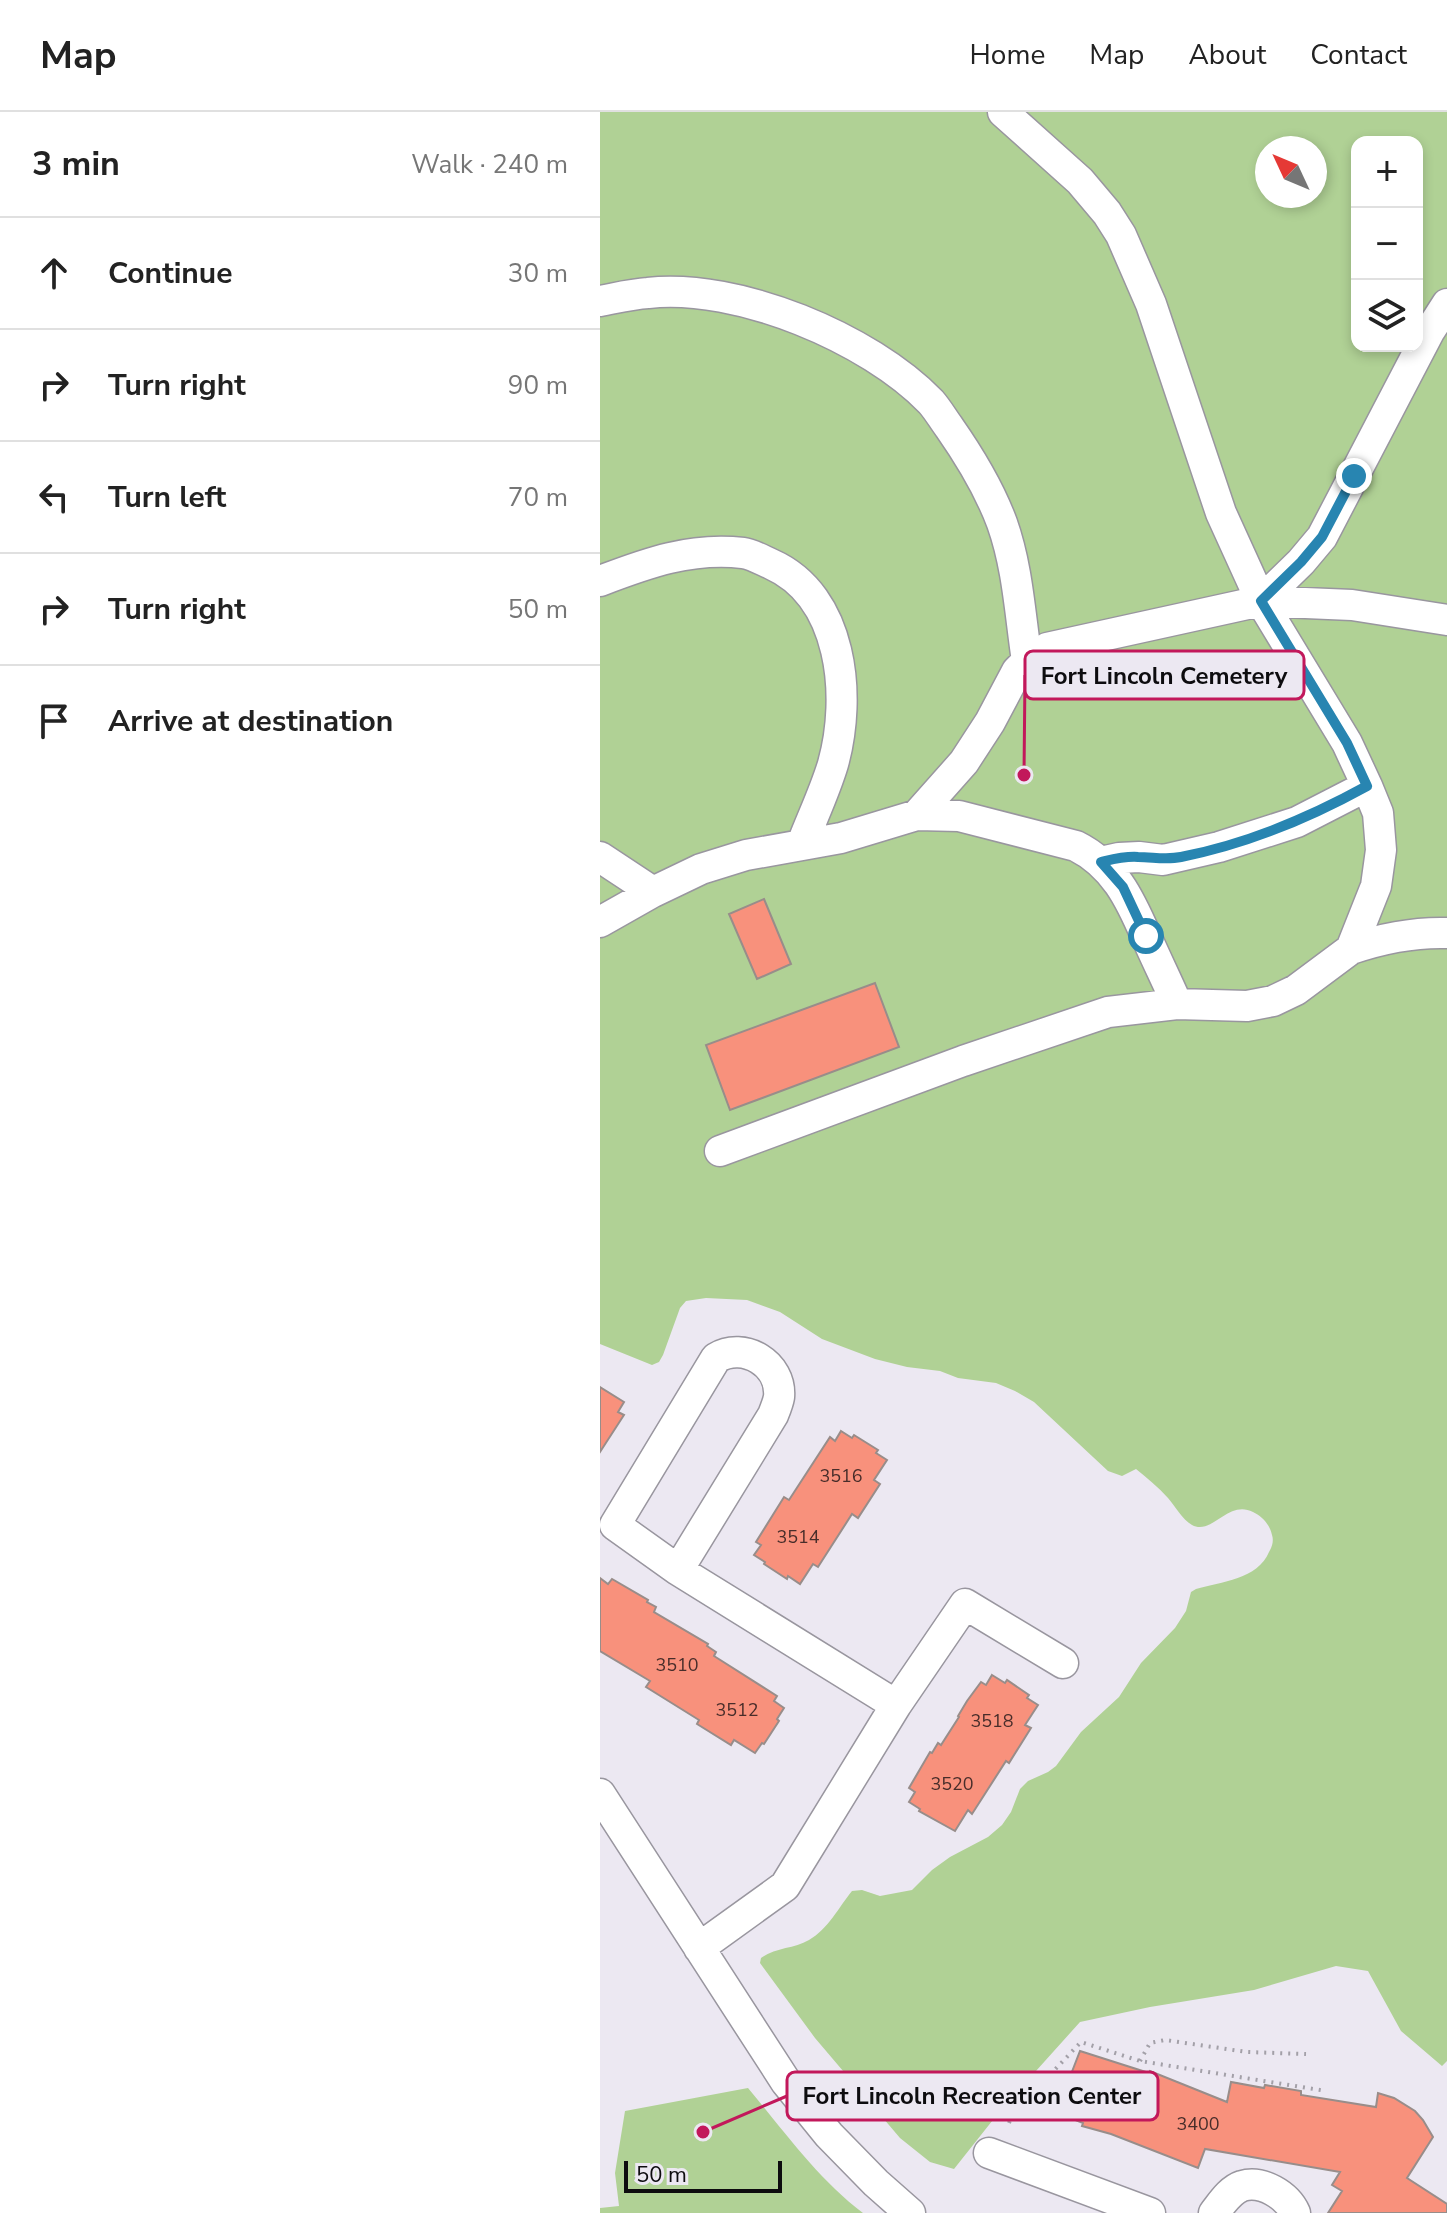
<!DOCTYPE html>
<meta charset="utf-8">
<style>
:root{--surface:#fff;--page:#f6f6f6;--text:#222;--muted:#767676;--line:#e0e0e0}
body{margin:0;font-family:"Nunito Sans",sans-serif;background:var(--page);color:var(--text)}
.controls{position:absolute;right:24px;top:24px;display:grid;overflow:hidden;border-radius:16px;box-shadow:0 4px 12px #0003}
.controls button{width:72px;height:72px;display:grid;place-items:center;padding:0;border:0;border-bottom:2px solid var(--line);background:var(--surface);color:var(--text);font:40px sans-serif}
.compass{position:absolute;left:655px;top:24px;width:72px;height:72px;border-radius:50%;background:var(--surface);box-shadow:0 4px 12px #0003;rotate:314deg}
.scale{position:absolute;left:24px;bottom:20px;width:158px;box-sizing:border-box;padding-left:8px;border:4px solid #0d0c0f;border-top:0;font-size:22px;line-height:28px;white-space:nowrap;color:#0d0c0f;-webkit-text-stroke:6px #ece8f2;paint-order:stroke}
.stop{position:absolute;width:24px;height:24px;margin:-18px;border:6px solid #2885b1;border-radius:50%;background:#fff}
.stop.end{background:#2885b1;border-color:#fff;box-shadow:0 2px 8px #0008}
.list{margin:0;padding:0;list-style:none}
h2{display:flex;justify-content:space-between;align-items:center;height:104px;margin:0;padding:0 32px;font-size:34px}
h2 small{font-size:26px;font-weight:400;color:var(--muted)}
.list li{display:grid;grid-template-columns:52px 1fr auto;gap:24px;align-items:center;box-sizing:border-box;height:112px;padding:0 32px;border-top:2px solid var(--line)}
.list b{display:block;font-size:30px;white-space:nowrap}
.list em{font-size:26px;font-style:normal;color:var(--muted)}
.icon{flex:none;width:44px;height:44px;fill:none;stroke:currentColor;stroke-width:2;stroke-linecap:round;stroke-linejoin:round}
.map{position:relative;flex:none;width:847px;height:2101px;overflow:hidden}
header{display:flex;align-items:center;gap:48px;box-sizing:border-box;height:112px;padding:0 40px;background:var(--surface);border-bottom:2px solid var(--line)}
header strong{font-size:38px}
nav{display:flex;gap:44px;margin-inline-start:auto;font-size:28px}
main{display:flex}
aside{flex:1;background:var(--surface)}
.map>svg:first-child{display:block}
.green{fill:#b0d195;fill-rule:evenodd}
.building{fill:#f8917c;stroke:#988d8a;stroke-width:2}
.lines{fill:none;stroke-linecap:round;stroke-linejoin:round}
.minor-casing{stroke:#99969f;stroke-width:33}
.path{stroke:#a3a0a8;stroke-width:4;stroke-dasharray:2 6;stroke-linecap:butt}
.minor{stroke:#fff;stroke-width:30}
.route{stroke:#2885b1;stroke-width:10}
.labels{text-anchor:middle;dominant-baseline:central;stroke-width:8;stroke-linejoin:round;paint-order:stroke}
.number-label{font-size:18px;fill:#482d2a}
.leader{fill:none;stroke:#c2185b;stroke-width:3}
.callout-dot{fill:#c2185b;stroke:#ece8f2;stroke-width:3}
.callout{fill:#ece8f2;stroke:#c2185b;stroke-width:3}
.callout-label{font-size:24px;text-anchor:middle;font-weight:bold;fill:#0d0c0f}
</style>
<header>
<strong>Map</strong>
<nav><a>Home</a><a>Map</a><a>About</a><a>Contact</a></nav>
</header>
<main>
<aside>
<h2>3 min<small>Walk · 240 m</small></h2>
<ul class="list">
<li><svg class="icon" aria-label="ahead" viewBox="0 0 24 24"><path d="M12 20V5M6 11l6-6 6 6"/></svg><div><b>Continue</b></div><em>30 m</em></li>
<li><svg class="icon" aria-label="right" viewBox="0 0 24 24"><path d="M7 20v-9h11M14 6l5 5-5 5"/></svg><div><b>Turn right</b></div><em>90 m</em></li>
<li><svg class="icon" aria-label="left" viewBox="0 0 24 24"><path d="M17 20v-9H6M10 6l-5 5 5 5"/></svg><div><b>Turn left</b></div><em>70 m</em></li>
<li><svg class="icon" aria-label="right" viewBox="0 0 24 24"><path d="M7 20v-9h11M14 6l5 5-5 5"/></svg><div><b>Turn right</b></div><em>50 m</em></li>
<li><svg class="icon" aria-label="arrive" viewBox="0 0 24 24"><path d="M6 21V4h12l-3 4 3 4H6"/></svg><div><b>Arrive at destination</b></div></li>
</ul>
</aside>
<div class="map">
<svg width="847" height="2101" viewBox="0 0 847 2101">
<rect width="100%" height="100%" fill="#ece8f2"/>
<path class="green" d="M 0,0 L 847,0 L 847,1949 L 842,1954 L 801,1919 L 768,1859 L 736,1854 L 654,1878 L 550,1895 L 480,1910 L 400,1999 L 354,2057 L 330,2050 L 300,2026 L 215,1926 L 160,1851 L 161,1846 C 176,1835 194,1837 209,1828 C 228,1817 239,1795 252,1779 L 262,1778 L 280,1784 L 312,1778 L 332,1758 L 350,1745 L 388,1725 L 402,1713 L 411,1700 L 420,1677 L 428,1669 L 448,1660 L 456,1654 L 481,1620 L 519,1585 L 541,1551 L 575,1516 L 586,1499 L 591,1480 L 596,1477 C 621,1470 658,1467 669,1440 C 672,1435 674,1429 672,1423 C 670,1413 662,1404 653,1400 C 628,1387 612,1424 592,1413 C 582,1407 575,1394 568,1386 C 558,1375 547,1366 536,1357 L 522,1364 L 508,1359 L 434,1290 L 415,1279 L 396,1271 L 358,1266 L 340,1259 L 307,1255 L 275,1247 L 222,1227 L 180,1200 L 147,1188 L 106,1186 L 86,1189 L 80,1196 L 63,1243 L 59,1250 L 52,1253 L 0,1232 ZM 757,30 L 817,30 L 817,234 L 757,234 ZM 667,36 L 715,36 L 715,84 L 667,84 Z
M 148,1976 C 184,2019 218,2067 263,2101 L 0,2101 L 0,2096 L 19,2094 L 15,2061 L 25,1999 Z"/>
<path class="building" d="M 164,787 L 191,852 L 157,867 L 129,802 Z
M 275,871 L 299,935 L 130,998 L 106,933 Z
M 0,1275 L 24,1290 L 18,1300 L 24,1303 L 0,1340 Z
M 241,1319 L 252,1326 L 254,1323 L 278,1338 L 276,1341 L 287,1348 L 274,1368 L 280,1372 L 258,1406 L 252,1402 L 218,1455 L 213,1452 L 200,1472 L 188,1464 L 187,1467 L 164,1452 L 165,1450 L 154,1443 L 161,1433 L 156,1430 L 184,1385 L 189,1388 L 230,1325 L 235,1329 Z
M 0,1466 L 8,1472 L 12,1467 L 48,1488 L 47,1490 L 56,1495 L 54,1500 L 108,1532 L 107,1534 L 116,1540 L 114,1544 L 177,1584 L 174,1589 L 184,1596 L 177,1607 L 179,1609 L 164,1632 L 162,1631 L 155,1641 L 134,1628 L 131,1633 L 97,1612 L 99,1608 L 46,1575 L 50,1569 L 0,1539 Z
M 392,1563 L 405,1571 L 407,1568 L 429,1583 L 427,1586 L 438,1593 L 425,1613 L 431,1616 L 409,1651 L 406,1649 L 372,1702 L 368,1698 L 355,1719 L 319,1699 L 320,1697 L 309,1690 L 315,1680 L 309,1676 L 330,1640 L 332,1641 L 338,1631 L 341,1633 L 359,1605 L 358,1604 L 367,1589 L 381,1570 L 386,1573 Z
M 480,1939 L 549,1961 L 550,1959 L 627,1990 L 631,1970 L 664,1976 L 665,1973 L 701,1979 L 701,1983 L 776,1995 L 778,1981 L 794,1986 L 815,1999 L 823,2008 L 833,2025 L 807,2066 L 847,2092 L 847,2101 L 728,2101 L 742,2079 L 732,2073 L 740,2060 L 605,2037 L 598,2056 L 511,2022 L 482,2014 L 483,2011 L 435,1992 L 448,1962 L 468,1970 Z"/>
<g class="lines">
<defs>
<path id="minor" d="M 0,189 C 16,186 32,182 48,181 C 138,171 269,226 331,290 C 338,298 343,307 349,315 C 370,345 389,376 402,411 C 418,456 420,503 427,549
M 0,469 C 47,451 91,435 143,441 C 152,442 162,448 171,452 C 243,484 252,584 233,652 C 225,679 212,706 202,732
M 661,489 L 752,493 L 847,508
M 317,703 L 364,650 L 390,610 L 417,559 L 427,549 L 447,536 L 661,489 L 701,450 L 722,425 L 829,220 L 847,192
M 0,745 L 53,780
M 501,750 L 519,746 L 539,745 L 563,748 L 619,735 L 697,710 L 767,674
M 0,810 L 53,780 L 101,757 L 146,743 L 241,726 L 317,703 L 359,704 L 476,734 C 514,753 530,787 546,824 C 556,847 567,869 577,892
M 751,837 C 783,826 813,820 847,821
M 120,1039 L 363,949 L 508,900 L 577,892 L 647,894 L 673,889 L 696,878 L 751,837 L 776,774 L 781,738 L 778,701 L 767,674 L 747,631 L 661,489 L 621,401 L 551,192 L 521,123 L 507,101 L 480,69 L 403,0
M 78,1458 L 173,1303 C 175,1298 178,1291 179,1285 C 182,1252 144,1229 116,1246 L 15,1413 L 78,1458 L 296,1593 L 185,1774 L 99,1836
M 296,1593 L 365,1492 L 463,1551
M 0,1682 L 186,1970 L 229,2023 L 276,2071 L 310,2101
M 389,2041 L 550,2101
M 614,2101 C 622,2091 630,2078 642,2074 C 662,2068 687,2083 695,2101"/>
</defs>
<use href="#minor" class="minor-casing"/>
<path class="path" d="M 540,1949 L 550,1931 L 565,1928 L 647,1940 L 706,1942
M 409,2011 L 412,2003 L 481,1930 L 540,1949 L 726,1979"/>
<use href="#minor" class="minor"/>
</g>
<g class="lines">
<path class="route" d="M 546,824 L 523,775 L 501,750 C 514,747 525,744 538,745 C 553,745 566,748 581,745 C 647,732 709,706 767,674 L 747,631 L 661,489 L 701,450 L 722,425 L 754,364"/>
</g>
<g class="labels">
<g class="number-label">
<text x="241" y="1364">3516</text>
<text x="198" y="1425">3514</text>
<text x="77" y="1553">3510</text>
<text x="137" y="1598">3512</text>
<text x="392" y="1609">3518</text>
<text x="352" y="1672">3520</text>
<text x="598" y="2012">3400</text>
</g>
</g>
<path class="leader" d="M424 663L425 563M103 2020L187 1984"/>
<g class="callout-dot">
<circle cx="424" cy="663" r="8"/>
<circle cx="103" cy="2020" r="8"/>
</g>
<g class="callout">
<rect x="425" y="539" width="279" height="48" rx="8"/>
<rect x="187" y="1960" width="371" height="48" rx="8"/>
</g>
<g class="callout-label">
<text x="564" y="572">Fort Lincoln Cemetery</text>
<text x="372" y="1992">Fort Lincoln Recreation Center</text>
</g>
</svg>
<div class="controls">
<button>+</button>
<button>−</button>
<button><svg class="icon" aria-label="layers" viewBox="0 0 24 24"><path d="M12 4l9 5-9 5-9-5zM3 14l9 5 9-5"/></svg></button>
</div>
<svg class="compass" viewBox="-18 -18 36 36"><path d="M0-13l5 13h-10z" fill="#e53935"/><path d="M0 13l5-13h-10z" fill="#767676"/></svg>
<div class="scale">50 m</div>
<div class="stop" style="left:546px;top:824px"></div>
<div class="stop end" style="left:754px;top:364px"></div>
</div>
</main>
